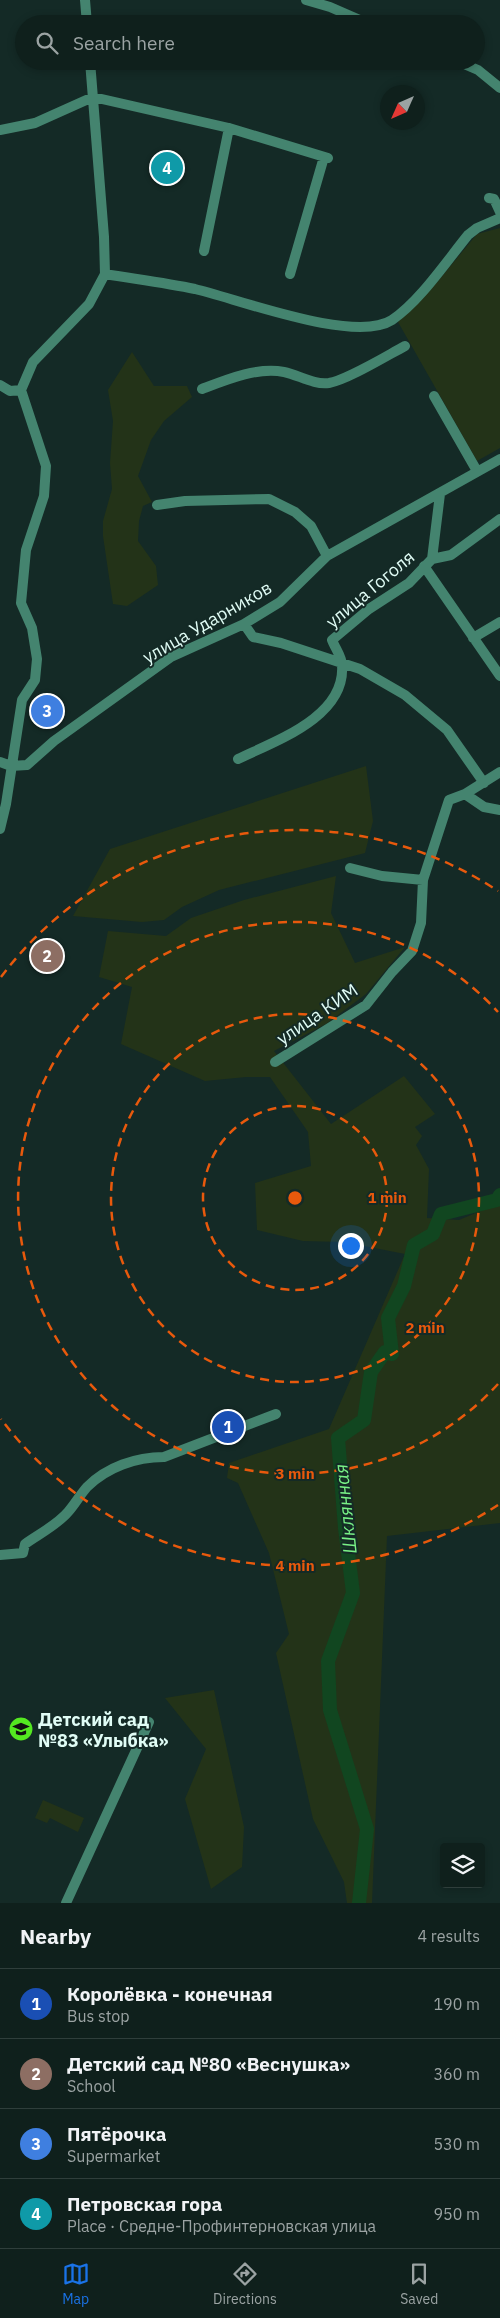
<!DOCTYPE html>
<meta charset="utf-8">
<style>
:root{--surface:#0f201c;--page:#1d2d29;--text:#f1f3f6;--muted:#9ba3a3;--line:#2f3e3b;--accent:#1a73e8}
body{margin:0;font-family:"IBM Plex Sans",sans-serif;background:var(--page);color:var(--text)}
.controls{position:absolute;right:15px;bottom:15px;display:grid;overflow:hidden;border-radius:5px;box-shadow:0 2px 8px #0003}
.controls button{width:45px;height:45px;display:grid;place-items:center;padding:0;border:0;border-bottom:1px solid var(--line);background:var(--surface);color:var(--text);font:25px sans-serif}
.compass{position:absolute;left:380px;top:85px;width:45px;height:45px;border-radius:50%;background:var(--surface);box-shadow:0 2px 8px #0003;rotate:225deg}
.you{position:absolute;left:350px;top:1245px;width:18px;height:18px;margin:-12px;border:4px solid #fff;border-radius:50%;background:#1a73e8;box-shadow:0 0 0 8px #1a73e833}
.badge{display:grid;place-items:center;width:32px;height:32px;border-radius:50%;background:var(--accent);color:#fff;font-size:16px;font-weight:700}
.pin{position:absolute;translate:-50% -50%;border:2px solid #fff;box-shadow:0 1px 5px #0006}
.list{margin:0;padding:0;list-style:none}
h2{display:flex;justify-content:space-between;align-items:center;height:65px;margin:0;padding:0 20px;font-size:21px}
h2 small{font-size:16px;font-weight:400;color:var(--muted)}
.list li{display:grid;grid-template-columns:32px 1fr auto;gap:15px;align-items:center;box-sizing:border-box;height:70px;padding:0 20px;border-top:1px solid var(--line)}
.list b{display:block;font-size:19px;white-space:nowrap}
.list p{margin:0;font-size:16px;white-space:nowrap;color:var(--muted)}
.list em{font-size:16px;font-style:normal;color:var(--muted)}
.icon{flex:none;width:28px;height:28px;fill:none;stroke:currentColor;stroke-width:2;stroke-linecap:round;stroke-linejoin:round}
.map{position:relative;flex:none;width:500px;height:1903px;overflow:hidden}
.search{position:absolute;background:var(--surface);box-shadow:0 2px 8px #0003;left:15px;right:15px;top:15px;height:55px;display:flex;align-items:center;gap:12px;box-sizing:border-box;padding:0 18px;border-radius:28px;color:var(--muted);font-size:19px}
.sheet{height:345px;background:var(--surface)}
nav{display:flex;justify-content:space-around;align-items:center;box-sizing:border-box;height:70px;border-top:1px solid var(--line);background:var(--surface);font-size:14px;color:var(--muted)}
nav a{display:grid;justify-items:center;gap:2px}
nav .on{color:var(--accent)}
.map>svg:first-child{display:block}
.green{fill:#233318}
.lines{fill:none;stroke-linecap:round;stroke-linejoin:round}
.river{stroke:#114620;stroke-width:14}
.minor{stroke:#44846f;stroke-width:10}
.ring{fill:none;stroke:#e8590c;stroke-width:2.5;stroke-dasharray:9 6}
.labels{text-anchor:middle;dominant-baseline:central;stroke-width:4;stroke-linejoin:round;paint-order:stroke}
.street-label{font-size:18px;fill:#e0fcf5;stroke:#142a26}
.poi-label{font-size:18px;font-weight:bold;fill:#e0fcf5;stroke:#142a26;text-anchor:start}
.water-label{font-size:19px;font-style:italic;fill:#79f186;stroke:#142a26}
.centre{fill:#e8590c;stroke:#142a26;stroke-width:2.5}
.ring-label{font-size:15px;text-anchor:middle;font-weight:bold;fill:#e8590c;stroke:#142a26;stroke-width:4;stroke-linejoin:round;paint-order:stroke}
</style>
<div class="map">
<svg width="500" height="1903" viewBox="0 0 500 1903">
<rect width="100%" height="100%" fill="#142a26"/>
<path class="green" d="M 500,228 L 500,448 L 477,461 L 398,322 L 438,281 L 477,234 Z
M 132,352 L 154,386 L 187,386 L 192,397 L 164,421 L 151,440 L 138,476 L 152,502 L 143,506 L 139,521 L 138,541 L 156,566 L 158,585 L 127,606 L 113,604 L 103,536 L 103,521 L 112,489 L 110,463 L 113,421 L 108,390 Z
M 366,766 L 373,821 L 365,853 L 219,890 L 182,907 L 164,920 L 142,922 L 73,916 L 110,849 Z
M 336,876 L 331,913 L 355,963 L 405,947 L 366,994 L 326,1024 L 274,1051 L 331,1124 L 404,1076 L 435,1114 L 415,1127 L 422,1136 L 416,1145 L 429,1169 L 427,1218 L 459,1220 L 500,1203 L 500,1523 L 387,1536 L 372,1903 L 347,1903 L 344,1882 L 313,1819 L 276,1653 L 289,1634 L 269,1553 L 238,1483 L 227,1478 L 229,1463 L 329,1429 L 405,1254 L 344,1242 L 303,1241 L 257,1230 L 255,1183 L 311,1166 L 308,1132 L 270,1077 L 246,1077 L 205,1081 L 121,1044 L 132,987 L 99,977 L 108,931 L 166,936 L 191,918 L 244,900 Z
M 214,1690 L 244,1827 L 242,1867 L 211,1889 L 185,1799 L 206,1749 L 165,1698 Z
M 43,1800 L 84,1818 L 78,1832 L 50,1818 L 47,1823 L 35,1818 Z"/>
<g class="lines">
<path class="river" d="M 359,1903 L 367,1829 L 330,1710 L 328,1661 L 353,1593 L 345,1528 L 338,1438 L 364,1420 L 371,1372 L 385,1352 L 392,1354 L 388,1318 L 404,1286 L 414,1245 L 433,1234 L 441,1214 L 497,1200 L 500,1195"/>
<path class="minor" d="M 85,0 L 87,24
M 306,0 L 330,7 L 369,24
M 457,61 L 478,70 L 500,88
M 0,130 L 35,123 L 93,97 L 229,128 L 328,158
M 489,198 L 494,199 L 500,212
M 204,251 L 229,128
M 105,274 C 135,279 166,283 195,289 C 238,299 355,344 392,320 C 420,301 446,262 468,235 L 477,228 L 500,218
M 290,274 L 324,157
M 0,385 L 10,391 L 21,390
M 202,389 C 228,379 257,367 284,372 C 299,375 313,385 329,383 C 347,380 388,355 405,346
M 434,396 L 477,471
M 157,505 L 185,501 L 269,499 L 295,512 L 311,526 L 327,556
M 432,559 L 440,494
M 424,566 L 500,676
M 244,624 L 253,637 L 281,643 L 360,669 L 405,695 L 447,730 L 484,783
M 473,638 L 500,622
M 238,759 C 275,741 346,717 342,665 C 342,657 335,648 332,640 L 369,609 L 409,583 L 432,559 L 451,555 L 500,519
M 0,762 L 11,766 L 27,765 L 54,741 L 171,657 L 244,624 L 280,602 L 327,556 L 500,459
M 465,794 L 484,807 L 500,810
M 0,829 L 6,804 L 22,700 L 35,680 L 37,659 L 32,628 L 21,603 L 26,550 L 44,496 L 46,466 L 21,390 L 33,362 L 89,304 L 105,274 L 104,237 L 90,61
M 350,868 L 382,876 L 423,880
M 275,1062 L 366,1005 L 392,972 L 412,951 L 421,923 L 423,880 L 449,800 L 465,794 L 500,772
M 0,1555 L 23,1553 L 25,1544 C 39,1534 57,1525 68,1512 C 75,1504 80,1495 87,1487 C 107,1467 136,1457 164,1457 L 276,1414
M 66,1903 L 149,1722"/>
</g>
<g class="ring">
<circle cx="295" cy="1198" r="92"/>
<circle cx="295" cy="1198" r="184"/>
<path d="M498 1384A276 276 0 1 1 498 1012"/>
<path d="M498 1505A368 368 0 0 1 1 1419M1 977A368 368 0 0 1 498 891"/>
</g>
<defs>
<symbol id="school-disc" viewBox="-11 -11 22 22"><circle r="9.5" fill="#54e821" stroke="#142a26"/><path d="M0-5L7-2L0 1L-7-2ZM-4 1L0 2.5L4 1V4Q0 6-4 4Z" fill="#111"/></symbol>
</defs>
<g fill-rule="evenodd">
<use href="#school-disc" x="7" y="1715" width="28" height="28"/>
</g>
<g class="labels">
<g class="street-label">
<text transform="translate(370 589) rotate(-40)">улица Гоголя</text>
<text transform="translate(207 622) rotate(-30)">улица Ударников</text>
<text transform="translate(317 1014) rotate(-34)">улица КИМ</text>
</g>
<g class="poi-label">
<text x="38" y="1719">Детский сад<tspan x="38" dy="21">№83 «Улыбка»</tspan></text>
</g>
<g class="water-label">
<text transform="translate(345 1509) rotate(-96)">Шклянная</text>
</g>
</g>
<circle cx="295" cy="1198" r="8" class="centre"/>
<g class="ring-label">
<text x="387" y="1203">1 min</text>
<text x="425" y="1333">2 min</text>
<text x="295" y="1479">3 min</text>
<text x="295" y="1571">4 min</text>
</g>
</svg>
<div class="controls">
<button><svg class="icon" aria-label="layers" viewBox="0 0 24 24"><path d="M12 4l9 5-9 5-9-5zM3 14l9 5 9-5"/></svg></button>
</div>
<svg class="compass" viewBox="-18 -18 36 36"><path d="M0-13l5 13h-10z" fill="#e53935"/><path d="M0 13l5-13h-10z" fill="#9ba3a3"/></svg>
<div class="you"></div>
<div class="pin badge" style="left:228px;top:1427px;background:#1a4fb4">1</div>
<div class="pin badge" style="left:47px;top:956px;background:#8d6e63">2</div>
<div class="pin badge" style="left:47px;top:711px;background:#3f7fe0">3</div>
<div class="pin badge" style="left:167px;top:168px;background:#0f9aa8">4</div>
<div class="search"><svg class="icon" aria-label="search" viewBox="0 0 24 24"><circle cx="10" cy="10" r="6"/><path d="M15 15l6 6"/></svg>Search here</div>
</div>
<section class="sheet">
<h2>Nearby<small>4 results</small></h2>
<ul class="list">
<li><span class="badge" style="background:#1a4fb4">1</span><div><b>Королёвка - конечная</b><p>Bus stop</p></div><em>190 m</em></li>
<li><span class="badge" style="background:#8d6e63">2</span><div><b>Детский сад №80 «Веснушка»</b><p>School</p></div><em>360 m</em></li>
<li><span class="badge" style="background:#3f7fe0">3</span><div><b>Пятёрочка</b><p>Supermarket</p></div><em>530 m</em></li>
<li><span class="badge" style="background:#0f9aa8">4</span><div><b>Петровская гора</b><p>Place · Средне-Профинтерновская улица</p></div><em>950 m</em></li>
</ul>
</section>
<nav>
<a class="on"><svg class="icon" aria-label="map" viewBox="0 0 24 24"><path d="M3 6l6-2 6 2 6-2v14l-6 2-6-2-6 2zM9 4v14M15 6v14"/></svg>Map</a>
<a><svg class="icon" aria-label="directions" viewBox="0 0 24 24"><path d="M12 3l9 9-9 9-9-9zM9 14v-3h6M13 9l2 2-2 2"/></svg>Directions</a>
<a><svg class="icon" aria-label="saved" viewBox="0 0 24 24"><path d="M7 4h10v16l-5-4-5 4z"/></svg>Saved</a>
</nav>
